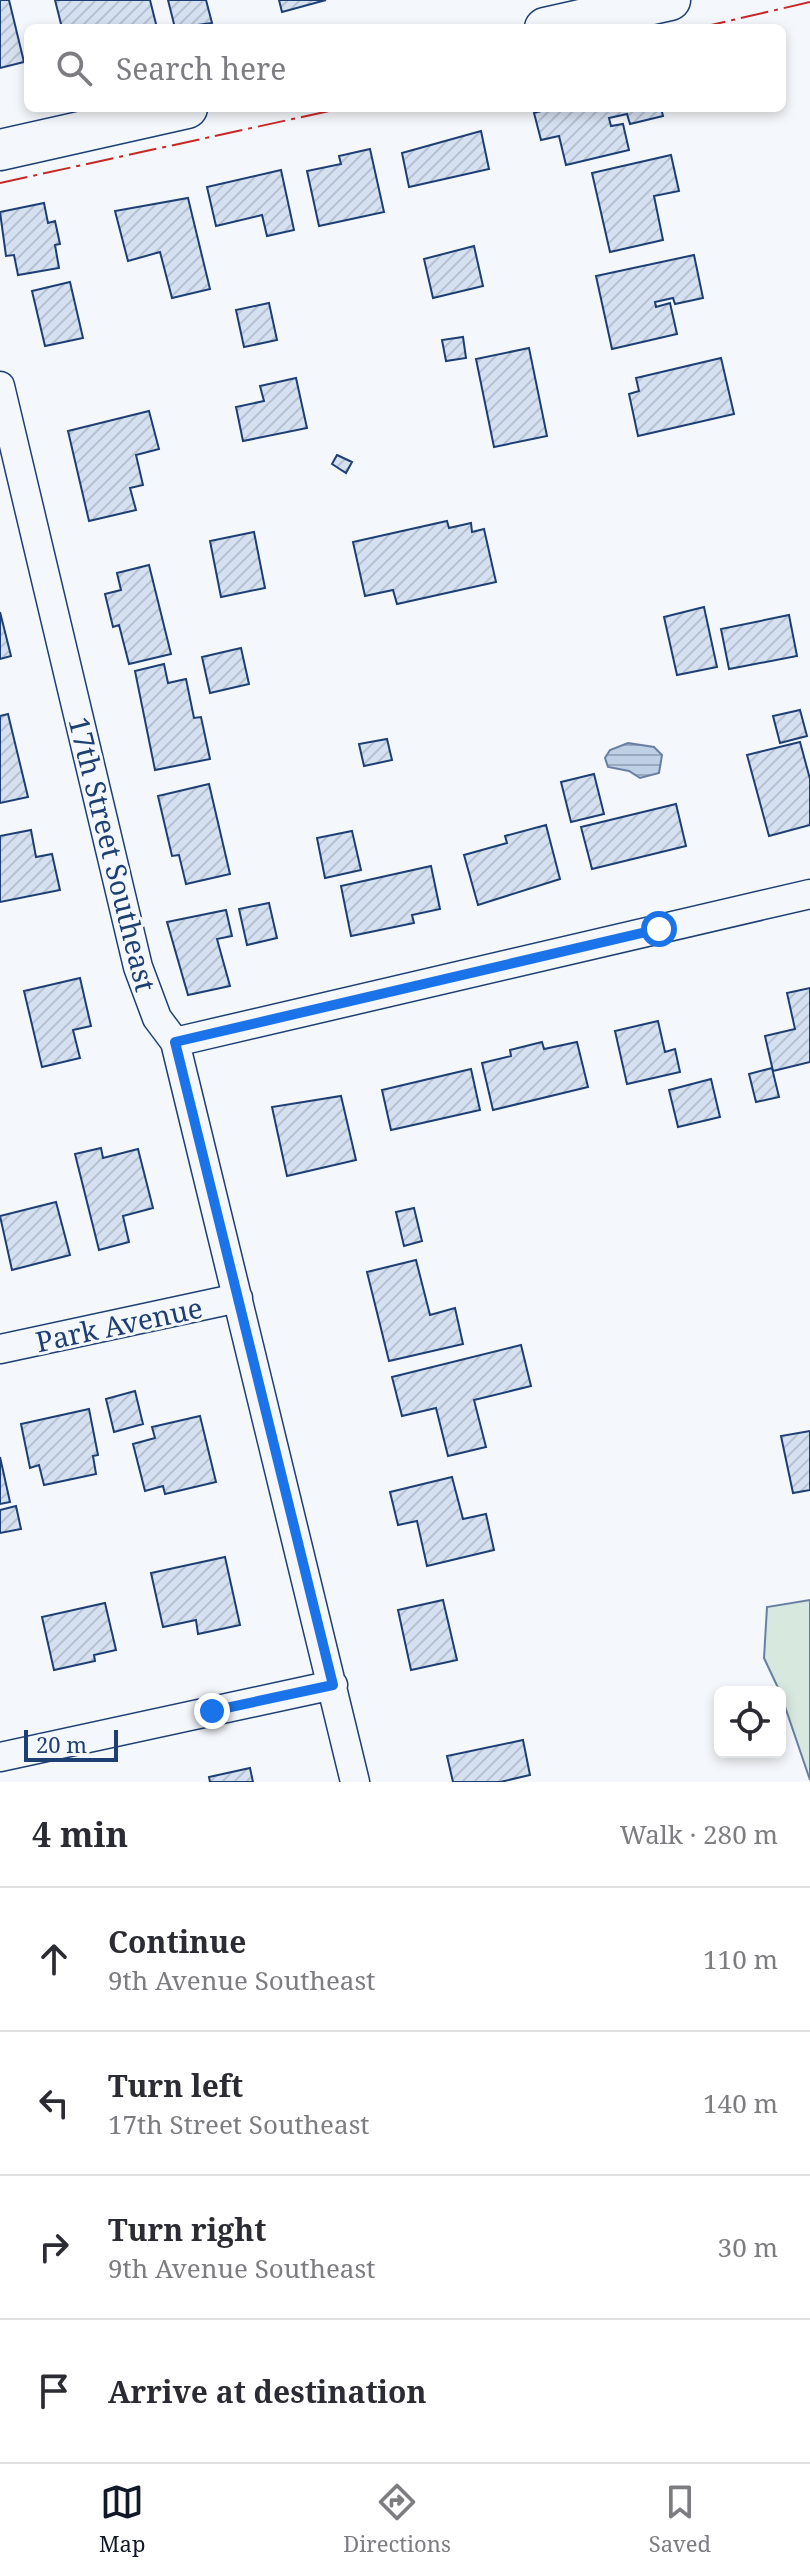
<!DOCTYPE html>
<meta charset="utf-8">
<style>
:root{--surface:#fff;--page:#f2f2f3;--text:#2b2b33;--muted:#7c7c81;--line:#e1e1e2;--accent:#111827}
body{margin:0;font-family:"Noto Serif",serif;background:var(--page);color:var(--text)}
.controls{position:absolute;right:24px;bottom:24px;display:grid;overflow:hidden;border-radius:12px;box-shadow:0 4px 12px #0003}
.controls button{width:72px;height:72px;display:grid;place-items:center;padding:0;border:0;border-bottom:2px solid var(--line);background:var(--surface);color:var(--text);font:40px sans-serif}
.scale{position:absolute;left:24px;bottom:20px;width:94px;box-sizing:border-box;padding-left:8px;border:4px solid #1d3f73;border-top:0;font-size:22px;line-height:28px;white-space:nowrap;color:#1d3f73;-webkit-text-stroke:6px #f4f7fb;paint-order:stroke}
.stop{position:absolute;width:24px;height:24px;margin:-18px;border:6px solid #1a73e8;border-radius:50%;background:#fff}
.stop.end{background:#1a73e8;border-color:#fff;box-shadow:0 2px 8px #0008}
.list{margin:0;padding:0;list-style:none}
h2{display:flex;justify-content:space-between;align-items:center;height:104px;margin:0;padding:0 32px;font-size:34px}
h2 small{font-size:26px;font-weight:400;color:var(--muted)}
.list li{display:grid;grid-template-columns:52px 1fr auto;gap:24px;align-items:center;box-sizing:border-box;height:144px;padding:0 32px;border-top:2px solid var(--line)}
.list b{display:block;font-size:30px;white-space:nowrap}
.list p{margin:0;font-size:26px;white-space:nowrap;color:var(--muted)}
.list em{font-size:26px;font-style:normal;color:var(--muted)}
.icon{flex:none;width:44px;height:44px;fill:none;stroke:currentColor;stroke-width:2;stroke-linecap:round;stroke-linejoin:round}
.map{position:relative;flex:none;width:810px;height:1782px;overflow:hidden}
.search{position:absolute;background:var(--surface);box-shadow:0 4px 12px #0003;left:24px;right:24px;top:24px;height:88px;display:flex;align-items:center;gap:20px;box-sizing:border-box;padding:0 28px;border-radius:12px;color:var(--muted);font-size:30px}
.sheet{height:680px;background:var(--surface)}
nav{display:flex;justify-content:space-around;align-items:center;box-sizing:border-box;height:112px;border-top:2px solid var(--line);background:var(--surface);font-size:22px;color:var(--muted)}
nav a{display:grid;justify-items:center;gap:4px}
nav .on{color:var(--accent)}
.map>svg:first-child{display:block}
.green{fill:#d7e8df;stroke:#687fa3;stroke-width:2}
.water{fill:url(#water-rules);stroke:#687fa3;stroke-width:2}
.building{fill:url(#building-hatch);stroke:#1d3f73;stroke-width:2}
.lines{fill:none;stroke-linecap:round;stroke-linejoin:round}
.street-casing{stroke:#1d3f73;stroke-width:31}
.secondary-casing{stroke:#1d3f73;stroke-width:43}
.street{stroke:#f4f7fb;stroke-width:28}
.secondary{stroke:#f4f7fb;stroke-width:40}
.power{stroke:#c62828;stroke-width:2;stroke-dasharray:28 6 4 6;stroke-linecap:butt}
.route{stroke:#1a73e8;stroke-width:10}
.labels{text-anchor:middle;dominant-baseline:central;stroke-width:6;stroke-linejoin:round;paint-order:stroke}
.street-label{font-size:28px;fill:#1d3f73;stroke:#f4f7fb}
</style>
<div class="map">
<svg width="810" height="1782" viewBox="0 0 810 1782">
<defs>
<pattern id="water-rules" width="6" height="5" patternUnits="userSpaceOnUse" patternTransform="scale(2)"><rect width="6" height="5" fill="#bed0e5"/><path d="M0 2.5h6" fill="none" stroke="#9aaabe"/></pattern>
<pattern id="building-hatch" width="6" height="6" patternUnits="userSpaceOnUse" patternTransform="scale(2)"><rect width="6" height="6" fill="#d5e0f0"/><path d="M-1 1l2-2M0 6l6-6M5 7l2-2" fill="none" stroke="#b6c1d1"/></pattern>
</defs>
<rect width="100%" height="100%" fill="#f4f7fb"/>
<path class="green" d="M 810,1600 L 810,1780 L 780,1692 L 764,1658 L 767,1607 Z"/>
<path class="water" d="M 628,743 L 654,747 L 662,755 L 659,773 L 640,778 L 629,771 L 608,767 L 605,758 L 610,750 Z"/>
<path class="building" d="M 0,0 L 9,0 L 24,62 L 0,68 Z
M 55,0 L 150,0 L 157,28 L 62,28 Z
M 168,0 L 206,0 L 212,23 L 175,28 Z
M 279,0 L 326,0 L 282,12 Z
M 661,108 L 663,116 L 630,124 L 627,114 L 609,118 L 611,126 L 623,124 L 629,150 L 566,165 L 559,136 L 541,140 L 534,113 L 552,108 Z
M 481,131 L 489,169 L 409,187 L 402,153 Z
M 370,149 L 384,212 L 319,226 L 307,171 L 341,164 L 339,156 Z
M 671,155 L 679,191 L 654,196 L 663,240 L 610,252 L 592,173 Z
M 281,170 L 294,230 L 267,236 L 262,215 L 216,226 L 207,187 Z
M 188,198 L 210,289 L 172,298 L 160,252 L 128,261 L 115,211 Z
M 44,203 L 48,223 L 55,221 L 60,244 L 55,245 L 59,268 L 18,275 L 14,255 L 6,256 L 0,212 Z
M 474,246 L 483,286 L 433,298 L 424,259 Z
M 694,255 L 703,298 L 675,304 L 673,298 L 655,302 L 656,307 L 670,303 L 677,334 L 612,349 L 596,276 Z
M 70,282 L 83,338 L 45,346 L 32,291 Z
M 269,303 L 277,340 L 244,347 L 236,310 Z
M 463,337 L 466,358 L 446,361 L 442,340 Z
M 529,348 L 547,436 L 494,447 L 476,359 Z
M 721,358 L 734,414 L 638,436 L 629,394 L 639,391 L 636,378 Z
M 296,378 L 307,428 L 243,441 L 236,407 L 264,401 L 260,386 Z
M 149,411 L 159,449 L 136,455 L 143,485 L 130,488 L 136,510 L 89,521 L 68,431 Z
M 337,455 L 352,462 L 346,473 L 332,464 Z
M 447,521 L 449,528 L 471,523 L 472,532 L 484,529 L 496,582 L 397,604 L 393,590 L 365,596 L 353,542 Z
M 254,532 L 265,588 L 221,597 L 210,541 Z
M 149,565 L 171,654 L 129,664 L 119,625 L 113,627 L 105,594 L 121,590 L 117,573 Z
M 704,607 L 717,667 L 677,675 L 664,617 Z
M 0,612 L 11,656 L 0,659 Z
M 789,615 L 797,656 L 729,669 L 721,629 Z
M 241,648 L 249,684 L 210,693 L 202,657 Z
M 164,664 L 168,683 L 186,679 L 194,718 L 201,717 L 210,759 L 155,770 L 135,671 Z
M 800,710 L 807,736 L 780,743 L 773,716 Z
M 8,714 L 28,797 L 0,803 L 0,716 Z
M 387,739 L 392,760 L 364,766 L 359,744 Z
M 800,742 L 810,779 L 810,825 L 769,836 L 747,755 Z
M 594,774 L 604,814 L 571,822 L 561,782 Z
M 209,784 L 230,874 L 186,884 L 179,855 L 172,856 L 158,796 Z
M 676,804 L 686,846 L 592,869 L 581,827 Z
M 546,825 L 560,879 L 478,905 L 464,855 L 507,843 L 505,836 Z
M 31,830 L 36,857 L 52,854 L 60,890 L 0,902 L 0,836 Z
M 352,831 L 361,870 L 325,878 L 317,838 Z
M 431,866 L 440,909 L 412,915 L 414,923 L 351,936 L 341,886 Z
M 269,903 L 277,938 L 247,945 L 239,909 Z
M 226,910 L 232,936 L 217,939 L 230,986 L 188,995 L 167,922 Z
M 80,978 L 91,1026 L 73,1030 L 80,1058 L 42,1067 L 24,991 Z
M 810,988 L 810,1062 L 773,1071 L 765,1036 L 795,1029 L 787,993 Z
M 658,1021 L 665,1052 L 675,1049 L 680,1072 L 627,1084 L 615,1031 Z
M 542,1042 L 544,1049 L 577,1042 L 588,1087 L 493,1110 L 482,1063 L 511,1056 L 510,1050 Z
M 772,1068 L 779,1097 L 756,1102 L 749,1074 Z
M 471,1069 L 480,1110 L 391,1130 L 382,1090 Z
M 711,1079 L 720,1117 L 678,1127 L 669,1090 Z
M 341,1096 L 356,1160 L 287,1176 L 272,1107 Z
M 101,1148 L 103,1158 L 138,1149 L 153,1208 L 123,1216 L 129,1242 L 99,1250 L 75,1154 Z
M 56,1202 L 70,1255 L 12,1270 L 0,1216 Z
M 414,1208 L 422,1241 L 404,1246 L 396,1212 Z
M 416,1260 L 430,1315 L 455,1308 L 463,1344 L 389,1361 L 367,1272 Z
M 521,1345 L 531,1386 L 474,1400 L 486,1447 L 448,1456 L 436,1408 L 402,1416 L 392,1377 Z
M 135,1391 L 143,1424 L 114,1432 L 106,1399 Z
M 89,1409 L 98,1455 L 93,1456 L 96,1474 L 44,1485 L 39,1465 L 30,1468 L 21,1424 Z
M 200,1416 L 216,1482 L 165,1494 L 163,1486 L 145,1491 L 133,1444 L 155,1438 L 152,1427 Z
M 810,1431 L 810,1490 L 793,1493 L 781,1436 Z
M 0,1457 L 10,1502 L 0,1504 Z
M 452,1477 L 463,1519 L 486,1514 L 494,1550 L 427,1566 L 417,1521 L 398,1525 L 390,1492 Z
M 16,1506 L 21,1529 L 0,1533 L 0,1510 Z
M 225,1557 L 240,1625 L 198,1634 L 196,1620 L 163,1627 L 151,1573 Z
M 443,1600 L 457,1660 L 411,1670 L 398,1610 Z
M 105,1603 L 116,1650 L 94,1655 L 95,1661 L 54,1670 L 42,1617 Z
M 523,1740 L 530,1775 L 500,1782 L 453,1782 L 447,1756 Z
M 250,1768 L 253,1782 L 210,1782 L 209,1777 Z"/>
<g class="lines">
<defs>
<path id="street" d="M 0,386 L 138,967 L 157,1018 L 175,1042 L 355,1782
M 175,1042 L 810,894
M 0,1349 L 238,1298
M 0,1757 L 333,1685"/>
<path id="secondary" d="M 545,28 L 670,0
M 0,150 L 187,108"/>
</defs>
<use href="#street" class="street-casing"/>
<use href="#secondary" class="secondary-casing"/>
<use href="#street" class="street"/>
<use href="#secondary" class="secondary"/>
<path class="power" d="M 698,28 L 810,2
M 0,183 L 343,108"/>
</g>
<g class="lines">
<path class="route" d="M 212,1711 L 333,1685 L 175,1042 L 659,929"/>
</g>
<g class="labels">
<g class="street-label">
<text transform="translate(113 854) rotate(76)">17th Street Southeast</text>
<text transform="translate(119 1324) rotate(-12)">Park Avenue</text>
</g>
</g>
</svg>
<div class="controls">
<button><svg class="icon" aria-label="locate" viewBox="0 0 24 24"><circle cx="12" cy="12" r="6"/><path d="M12 2v4M12 18v4M2 12h4M18 12h4"/></svg></button>
</div>
<div class="scale">20 m</div>
<div class="stop" style="left:659px;top:929px"></div>
<div class="stop end" style="left:212px;top:1711px"></div>
<div class="search"><svg class="icon" aria-label="search" viewBox="0 0 24 24"><circle cx="10" cy="10" r="6"/><path d="M15 15l6 6"/></svg>Search here</div>
</div>
<section class="sheet">
<h2>4 min<small>Walk · 280 m</small></h2>
<ul class="list">
<li><svg class="icon" aria-label="ahead" viewBox="0 0 24 24"><path d="M12 20V5M6 11l6-6 6 6"/></svg><div><b>Continue</b><p>9th Avenue Southeast</p></div><em>110 m</em></li>
<li><svg class="icon" aria-label="left" viewBox="0 0 24 24"><path d="M17 20v-9H6M10 6l-5 5 5 5"/></svg><div><b>Turn left</b><p>17th Street Southeast</p></div><em>140 m</em></li>
<li><svg class="icon" aria-label="right" viewBox="0 0 24 24"><path d="M7 20v-9h11M14 6l5 5-5 5"/></svg><div><b>Turn right</b><p>9th Avenue Southeast</p></div><em>30 m</em></li>
<li><svg class="icon" aria-label="arrive" viewBox="0 0 24 24"><path d="M6 21V4h12l-3 4 3 4H6"/></svg><div><b>Arrive at destination</b></div></li>
</ul>
</section>
<nav>
<a class="on"><svg class="icon" aria-label="map" viewBox="0 0 24 24"><path d="M3 6l6-2 6 2 6-2v14l-6 2-6-2-6 2zM9 4v14M15 6v14"/></svg>Map</a>
<a><svg class="icon" aria-label="directions" viewBox="0 0 24 24"><path d="M12 3l9 9-9 9-9-9zM9 14v-3h6M13 9l2 2-2 2"/></svg>Directions</a>
<a><svg class="icon" aria-label="saved" viewBox="0 0 24 24"><path d="M7 4h10v16l-5-4-5 4z"/></svg>Saved</a>
</nav>
